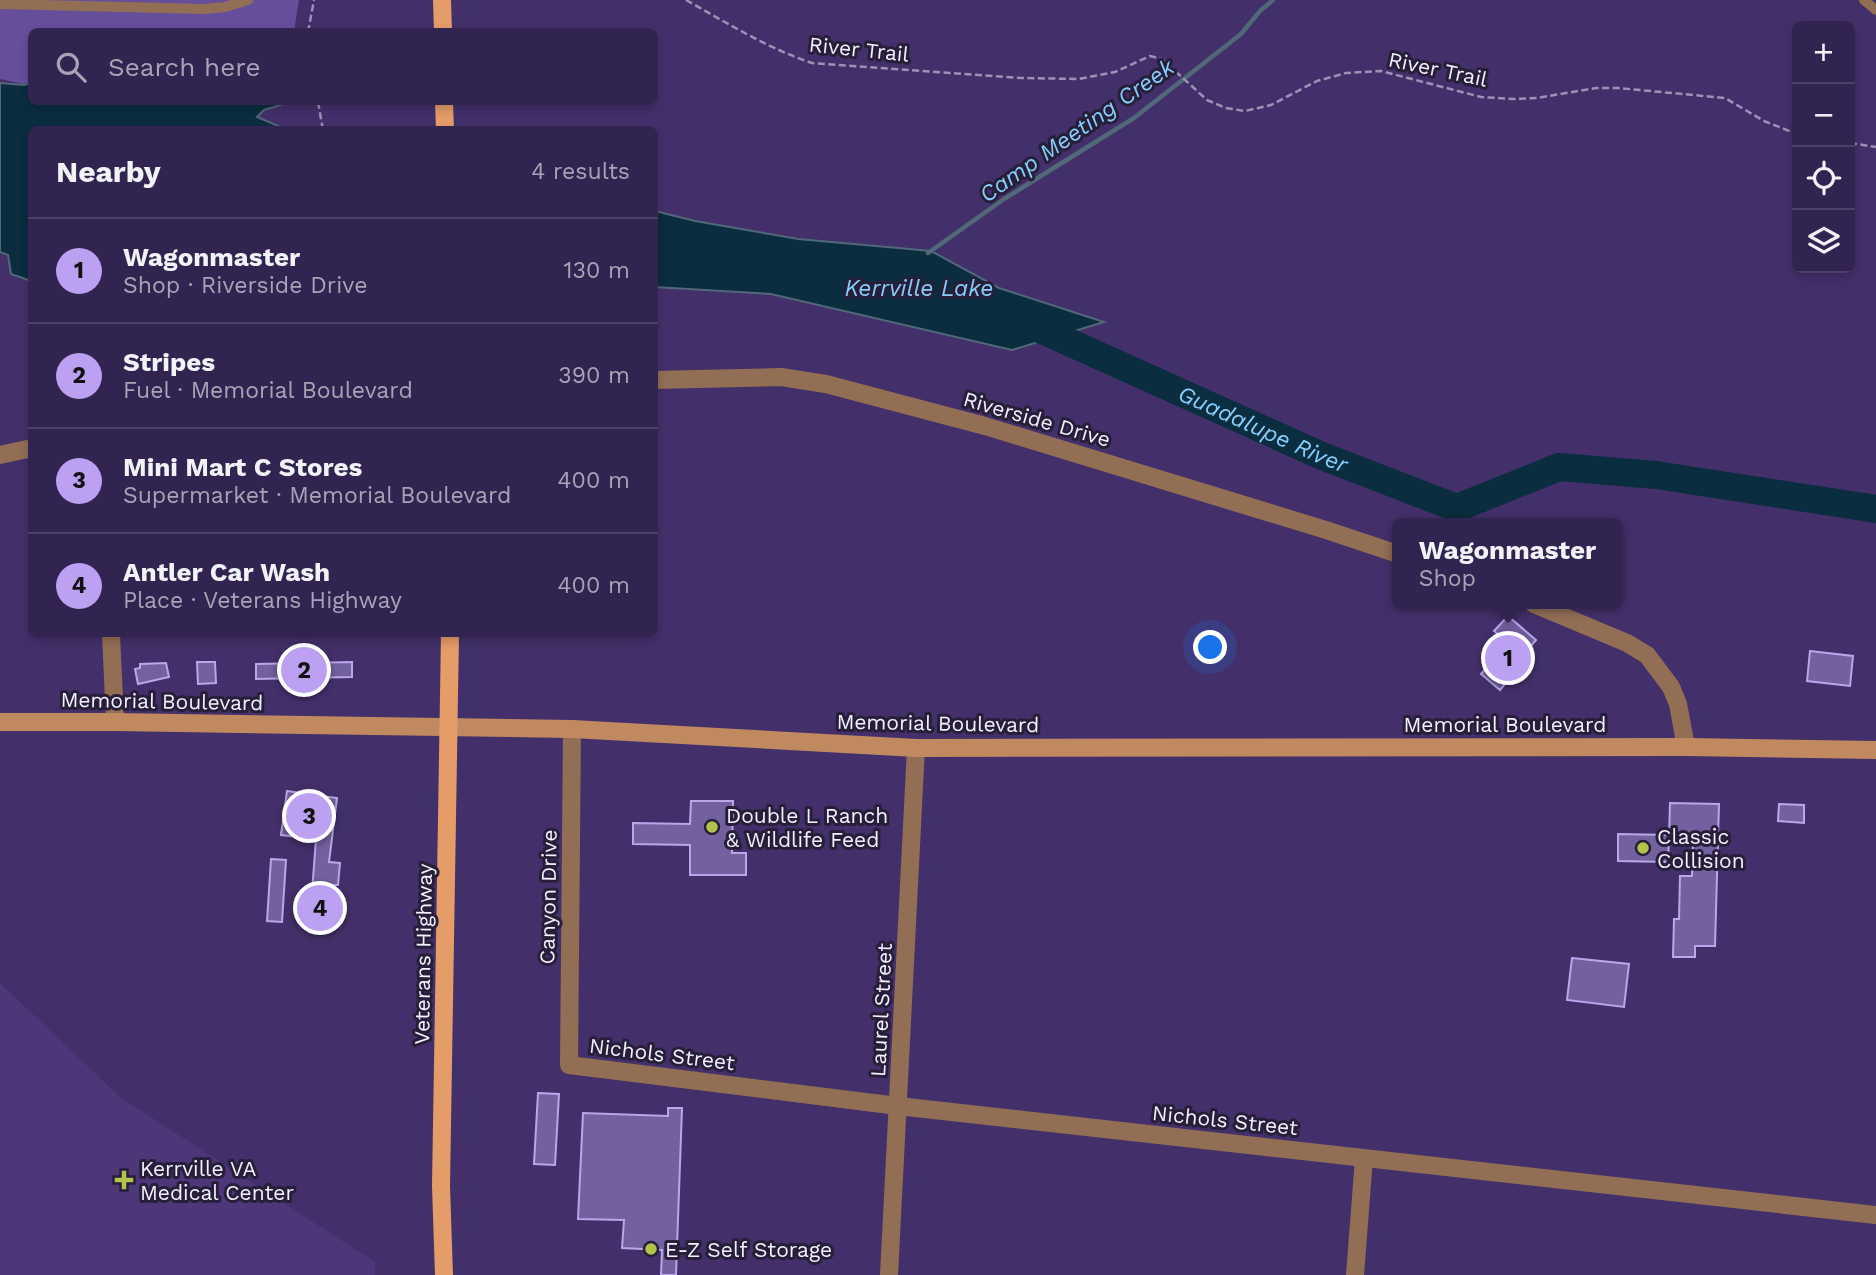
<!DOCTYPE html>
<meta charset="utf-8">
<style>
:root{--surface:#322450;--page:#3a2c57;--text:#f1f3f6;--muted:#a8a4b7;--line:#4d4167;--accent:#bca0f2}
body{margin:0;font-family:"Work Sans",sans-serif;background:var(--page);color:var(--text)}
.controls{position:absolute;right:21px;top:21px;display:grid;overflow:hidden;border-radius:10px;box-shadow:0 4px 10px #0003}
.controls button{width:63px;height:63px;display:grid;place-items:center;padding:0;border:0;border-bottom:2px solid var(--line);background:var(--surface);color:var(--text);font:35px sans-serif}
.you{position:absolute;left:1211px;top:648px;width:24px;height:24px;margin:-18px;border:5px solid #fff;border-radius:50%;background:#1a73e8;box-shadow:0 0 0 10px #1a73e833}
.badge{display:grid;place-items:center;width:46px;height:46px;border-radius:50%;background:var(--accent);color:#111;font-size:23px;font-weight:700}
.pin{position:absolute;translate:-50% -50%;border:4px solid #fff;box-shadow:0 2px 7px #0006}
.popup{position:absolute;left:1392px;top:518px;width:231px;height:91px;box-sizing:border-box;display:grid;place-content:center;border-radius:10px;background:var(--surface);filter:drop-shadow(0 2px 5px #0005);font-size:23px;white-space:nowrap;color:var(--muted)}
.popup b{font-size:26px;color:var(--text)}
.popup::after{content:'';position:absolute;left:50%;top:100%;margin-left:-14px;border:14px solid transparent;border-top-color:var(--surface)}
.list{margin:0;padding:0;list-style:none}
h2{display:flex;justify-content:space-between;align-items:center;height:91px;margin:0;padding:0 28px;font-size:30px}
h2 small{font-size:23px;font-weight:400;color:var(--muted)}
.list li{display:grid;grid-template-columns:46px 1fr auto;gap:21px;align-items:center;box-sizing:border-box;height:105px;padding:0 28px;border-top:2px solid var(--line)}
.list b{display:block;font-size:26px;white-space:nowrap}
.list p{margin:0;font-size:23px;white-space:nowrap;color:var(--muted)}
.list em{font-size:23px;font-style:normal;color:var(--muted)}
.icon{flex:none;width:38px;height:38px;fill:none;stroke:currentColor;stroke-width:2;stroke-linecap:round;stroke-linejoin:round}
.map{position:relative;flex:none;width:1876px;height:1275px;overflow:hidden}
.search{position:absolute;background:var(--surface);box-shadow:0 4px 10px #0003;left:28px;top:28px;width:630px;height:77px;display:flex;align-items:center;gap:18px;box-sizing:border-box;padding:0 24px;border-radius:10px;color:var(--muted);font-size:26px}
.panel{position:absolute;background:var(--surface);box-shadow:0 4px 10px #0003;left:28px;top:126px;width:630px;height:511px;border-radius:10px}
.map>svg:first-child{display:block}
.built{fill:#4d3778}
.green{fill:#674e9b}
.water{fill:#0a2d3f;stroke:#506879;stroke-width:2}
.lines{fill:none;stroke-linecap:round;stroke-linejoin:round}
.stream{stroke:#506879;stroke-width:4.5}
.river{stroke:#0a2d3f;stroke-width:28}
.building{fill:#73609f;stroke:#b9a7ea;stroke-width:2}
.path{stroke:#9d92b6;stroke-width:2.5;stroke-dasharray:7 3.5;stroke-linecap:butt}
.service{stroke:#926e55;stroke-width:10}
.minor{stroke:#926e55;stroke-width:18}
.secondary{stroke:#c18960;stroke-width:18}
.primary{stroke:#e49c68;stroke-width:18}
.poi-dot{fill:#b2c34c;stroke:#271f39;stroke-width:2.5}
.labels{text-anchor:middle;dominant-baseline:central;stroke-width:6;stroke-linejoin:round;paint-order:stroke}
.street-label{font-size:21px;fill:#f3f0ff;stroke:#271f39}
.poi-label{font-size:21px;fill:#f3f0ff;stroke:#271f39;text-anchor:start}
.water-label{font-size:23px;font-style:italic;fill:#86cefb;stroke:#271f39}
</style>
<div class="map">
<svg width="1876" height="1275" viewBox="0 0 1876 1275">
<rect width="100%" height="100%" fill="#43306a"/>
<path class="built" d="M 0,983 L 120,1097 L 375,1262 L 375,1275 L 0,1275 Z"/>
<path class="green" d="M 0,0 L 299,0 L 294,31 L 32,32 L 31,83 L 24,84 L 0,79 Z"/>
<path class="water" d="M 0,83 L 24,85 L 31,83 L 32,102 L 290,102 L 264,110 L 257,117 L 285,129 L 32,130 L 31,281 L 11,274 L 8,255 L 0,252 Z
M 655,211 L 695,221 L 798,239 L 931,251 L 999,288 L 1104,322 L 1012,350 L 771,294 L 655,287 Z"/>
<g class="lines">
<path class="stream" d="M 928,253 L 1004,199 L 1134,118 L 1241,34 L 1260,11 L 1273,0"/>
<path class="river" id="s1" d="M 1022,321 L 1322,456 L 1457,508 L 1559,467 L 1656,475 L 1876,509"/>
</g>
<path class="building" d="M 1508,616 L 1536,640 L 1507,674 L 1511,677 L 1500,690 L 1481,674 L 1508,643 L 1494,631 Z
M 1810,651 L 1853,656 L 1850,686 L 1807,681 Z
M 197,662 L 215,662 L 216,683 L 198,684 Z
M 352,662 L 352,677 L 256,679 L 256,664 Z
M 166,663 L 169,677 L 138,684 L 135,669 L 140,668 L 140,664 Z
M 287,791 L 337,798 L 329,862 L 340,863 L 338,885 L 331,885 L 328,933 L 309,932 L 316,839 L 281,835 Z
M 691,801 L 733,801 L 732,853 L 746,853 L 746,875 L 690,875 L 690,845 L 633,844 L 633,823 L 690,824 Z
M 1670,803 L 1719,804 L 1715,946 L 1695,946 L 1695,957 L 1673,957 L 1674,919 L 1679,919 L 1680,876 L 1692,876 L 1693,839 L 1669,838 Z
M 1779,804 L 1804,805 L 1804,823 L 1778,821 Z
M 1618,834 L 1669,835 L 1668,862 L 1618,861 Z
M 271,859 L 286,860 L 282,922 L 267,921 Z
M 1572,958 L 1629,964 L 1624,1007 L 1567,1000 Z
M 538,1093 L 559,1094 L 555,1165 L 534,1164 Z
M 668,1108 L 682,1108 L 676,1275 L 661,1275 L 662,1250 L 622,1248 L 624,1220 L 578,1219 L 583,1113 L 668,1116 Z"/>
<g class="lines">
<path class="path" d="M 686,0 C 727,23 767,48 812,63 L 1022,78 L 1079,79 L 1115,72 L 1150,56 L 1162,59 L 1207,100 L 1226,108 L 1245,111 L 1271,105 L 1317,81 L 1346,73 L 1381,71 L 1481,97 L 1514,99 L 1537,98 L 1596,88 L 1618,88 L 1725,98 L 1764,121 L 1797,134
M 308,32 L 314,0
M 318,102 L 323,130
M 1850,143 L 1876,147"/>
<path class="service" d="M 1864,0 L 1876,10
M 0,4 L 205,9 L 225,7 L 248,0"/>
<path class="minor" d="M 654,380 L 781,377 L 826,384 L 985,426 L 1326,530 L 1398,554
M 0,455 L 32,448
M 1534,604 L 1627,643 L 1647,655 L 1671,687 L 1678,704 L 1686,747
M 111,634 L 115,722
M 572,729 L 569,1065 L 898,1106 L 1876,1215
M 889,1275 L 916,748
M 1355,1275 L 1364,1158"/>
<path class="secondary" d="M 0,722 L 115,722 L 572,729 L 916,748 L 1686,747 L 1876,750"/>
<path class="primary" d="M 442,0 L 443,32
M 444,102 L 445,130
M 444,1275 L 441,1186 L 450,634"/>
</g>
<g class="poi-dot">
<circle cx="712" cy="827" r="7"/>
<circle cx="1643" cy="848" r="7"/>
<path d="M120.5 1169.5h7v7h7v7h-7v7h-7v-7h-7v-7h7z"/>
<circle cx="651" cy="1249" r="7"/>
</g>
<g class="labels">
<g class="street-label">
<text transform="translate(859 49) rotate(6)">River Trail</text>
<text transform="translate(1438 69) rotate(12)">River Trail</text>
<text transform="translate(1037 419) rotate(16)">Riverside Drive</text>
<text transform="translate(162 701) rotate(1)">Memorial Boulevard</text>
<text transform="translate(938 723) rotate(1)">Memorial Boulevard</text>
<text x="1505" y="724">Memorial Boulevard</text>
<text transform="translate(548 897) rotate(-89)">Canyon Drive</text>
<text transform="translate(423 954) rotate(-89)">Veterans Highway</text>
<text transform="translate(881 1010) rotate(-87)">Laurel Street</text>
<text transform="translate(662 1054) rotate(7)">Nichols Street</text>
<text transform="translate(1225 1120) rotate(6)">Nichols Street</text>
</g>
<g class="poi-label">
<text x="726" y="815">Double L Ranch<tspan x="726" dy="24">&amp; Wildlife Feed</tspan></text>
<text x="1657" y="836">Classic<tspan x="1657" dy="24">Collision</tspan></text>
<text x="140" y="1168">Kerrville VA<tspan x="140" dy="24">Medical Center</tspan></text>
<text x="665" y="1249">E-Z Self Storage</text>
</g>
<g class="water-label">
<text transform="translate(1077 131) rotate(-35)">Camp Meeting Creek</text>
<text x="919" y="288">Kerrville Lake</text>
<text stroke="none"><textPath href="#s1" startOffset="264">Guadalupe River</textPath></text>
</g>
</g>
</svg>
<div class="controls">
<button>+</button>
<button>−</button>
<button><svg class="icon" aria-label="locate" viewBox="0 0 24 24"><circle cx="12" cy="12" r="6"/><path d="M12 2v4M12 18v4M2 12h4M18 12h4"/></svg></button>
<button><svg class="icon" aria-label="layers" viewBox="0 0 24 24"><path d="M12 4l9 5-9 5-9-5zM3 14l9 5 9-5"/></svg></button>
</div>
<div class="you"></div>
<div class="pin badge" style="left:1508px;top:658px">1</div>
<div class="popup"><b>Wagonmaster</b>Shop</div>
<div class="pin badge" style="left:304px;top:670px">2</div>
<div class="pin badge" style="left:309px;top:816px">3</div>
<div class="pin badge" style="left:320px;top:908px">4</div>
<div class="search"><svg class="icon" aria-label="search" viewBox="0 0 24 24"><circle cx="10" cy="10" r="6"/><path d="M15 15l6 6"/></svg>Search here</div>
<section class="panel">
<h2>Nearby<small>4 results</small></h2>
<ul class="list">
<li><span class="badge">1</span><div><b>Wagonmaster</b><p>Shop · Riverside Drive</p></div><em>130 m</em></li>
<li><span class="badge">2</span><div><b>Stripes</b><p>Fuel · Memorial Boulevard</p></div><em>390 m</em></li>
<li><span class="badge">3</span><div><b>Mini Mart C Stores</b><p>Supermarket · Memorial Boulevard</p></div><em>400 m</em></li>
<li><span class="badge">4</span><div><b>Antler Car Wash</b><p>Place · Veterans Highway</p></div><em>400 m</em></li>
</ul>
</section>
</div>
